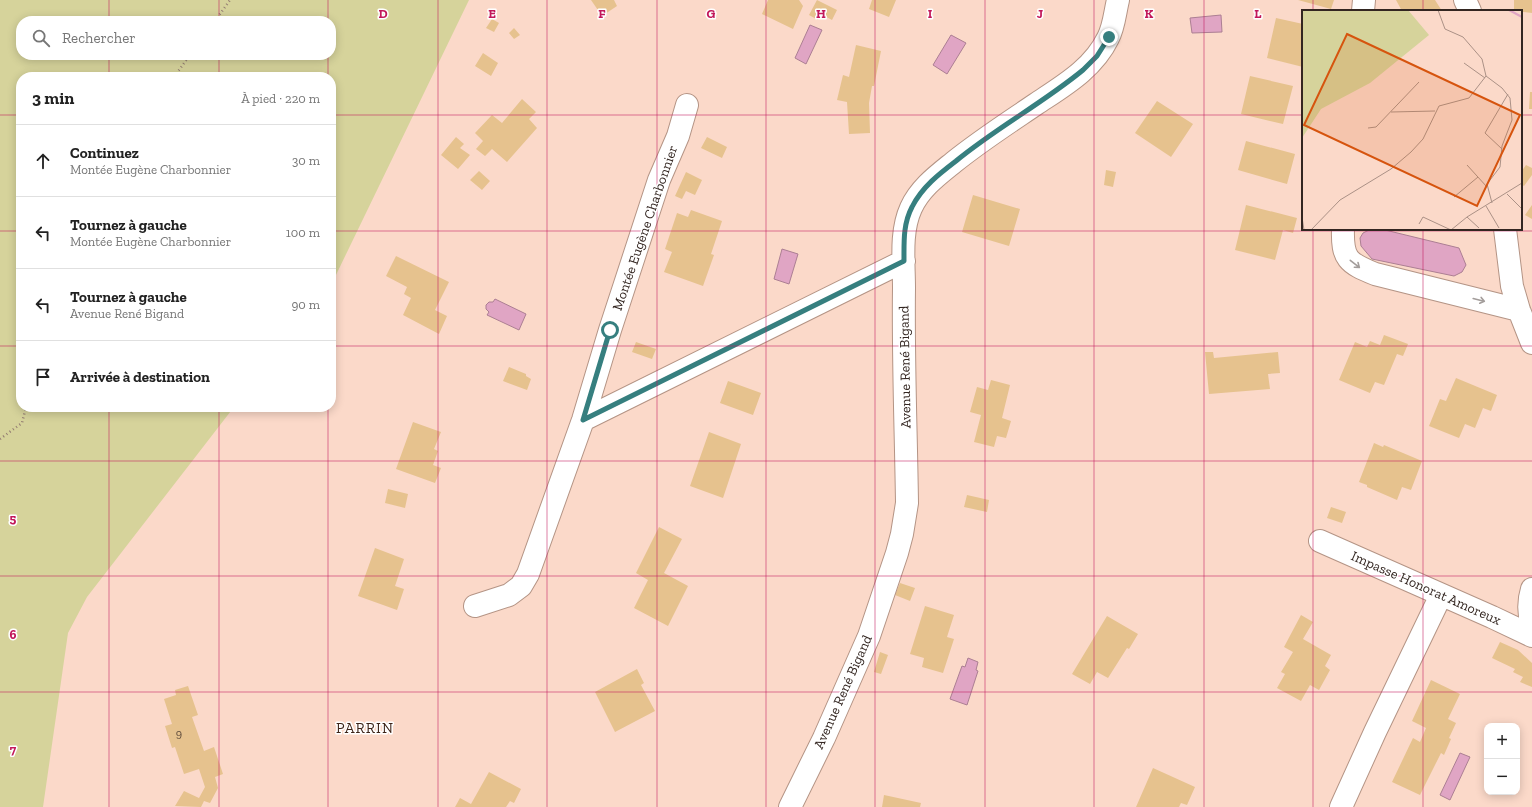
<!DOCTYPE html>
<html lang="fr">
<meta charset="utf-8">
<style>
:root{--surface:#fff;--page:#f6f6f6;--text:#222;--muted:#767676;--line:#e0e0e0}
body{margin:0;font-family:"Zilla Slab",serif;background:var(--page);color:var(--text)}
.controls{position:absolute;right:12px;bottom:12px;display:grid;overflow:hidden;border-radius:8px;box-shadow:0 2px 10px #0003}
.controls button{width:36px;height:36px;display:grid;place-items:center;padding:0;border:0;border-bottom:1px solid var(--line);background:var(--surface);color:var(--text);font:20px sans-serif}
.stop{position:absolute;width:12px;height:12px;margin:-9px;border:3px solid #367f7f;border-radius:50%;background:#fff}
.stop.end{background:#367f7f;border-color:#fff;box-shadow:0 1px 4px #0008}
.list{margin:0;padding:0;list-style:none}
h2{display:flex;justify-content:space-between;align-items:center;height:52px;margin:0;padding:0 16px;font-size:17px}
h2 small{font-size:13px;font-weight:400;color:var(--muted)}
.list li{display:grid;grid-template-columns:26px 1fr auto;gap:12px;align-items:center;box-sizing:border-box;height:72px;padding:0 16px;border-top:1px solid var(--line)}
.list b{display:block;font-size:15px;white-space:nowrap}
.list p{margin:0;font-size:13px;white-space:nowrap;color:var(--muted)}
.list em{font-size:13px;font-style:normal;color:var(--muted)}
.icon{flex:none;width:22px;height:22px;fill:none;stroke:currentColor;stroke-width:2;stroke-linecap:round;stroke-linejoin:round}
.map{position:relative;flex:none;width:1532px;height:807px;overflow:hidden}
.search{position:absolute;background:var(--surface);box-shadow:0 2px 10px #0003;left:16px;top:16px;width:320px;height:44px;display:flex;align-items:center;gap:10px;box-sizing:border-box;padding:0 14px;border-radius:16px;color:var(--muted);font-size:15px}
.panel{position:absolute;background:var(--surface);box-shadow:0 2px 10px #0003;left:16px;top:72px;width:320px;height:340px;border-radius:16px}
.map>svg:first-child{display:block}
.green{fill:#d6d39b;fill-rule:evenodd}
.water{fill:#e0a5c4;stroke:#ac7f93}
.building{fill:#e6c28e}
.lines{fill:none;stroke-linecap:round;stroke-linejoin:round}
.minor-casing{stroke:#b49485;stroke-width:24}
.path{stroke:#937c71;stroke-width:2.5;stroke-dasharray:1 3;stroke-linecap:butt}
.minor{stroke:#fff;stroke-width:22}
.oneway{stroke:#a39d9b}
.route{stroke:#367f7f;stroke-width:5}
.grid{fill:none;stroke:#c2185b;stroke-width:1;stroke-opacity:0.55}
.labels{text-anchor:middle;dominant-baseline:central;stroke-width:3;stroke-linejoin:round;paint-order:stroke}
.number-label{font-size:12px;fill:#604d3c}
.street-label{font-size:14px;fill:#332621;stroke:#fff}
.neighbourhood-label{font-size:15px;letter-spacing:1px;fill:#3c2317;stroke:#fff}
.inset-river{fill:none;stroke:#e0a5c4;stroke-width:2}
.inset-road{fill:none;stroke:#ab9186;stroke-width:1}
.view{fill:#d6540e;fill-opacity:0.15;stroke:#d6540e;stroke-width:2}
.inset-edge{fill:none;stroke:#332621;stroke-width:2}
.grid-label{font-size:13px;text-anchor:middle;font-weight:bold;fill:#c2185b;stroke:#fff;stroke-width:3;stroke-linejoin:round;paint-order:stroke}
</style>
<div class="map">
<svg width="1532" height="807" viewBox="0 0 1532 807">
<rect width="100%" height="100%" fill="#fbd9c9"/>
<path class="green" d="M 0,0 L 469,0 L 335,277 L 331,282 L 331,77 L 21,77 L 21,407 L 234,407 L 87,597 L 68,633 L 43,807 L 0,807 ZM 21,21 L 331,21 L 331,55 L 21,55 Z"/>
<path class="water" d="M 1221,15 L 1222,32 L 1192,33 L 1190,18 Z
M 810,25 L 822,30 L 806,64 L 795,58 Z
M 951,35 L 966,43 L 947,74 L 933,65 Z
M 1371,229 L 1381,229 L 1459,248 L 1466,265 L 1462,272 L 1454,276 L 1372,259 L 1361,246 L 1360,238 L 1363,233 Z
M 782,249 L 798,254 L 789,284 L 774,279 Z
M 495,299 L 526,314 L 519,330 L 487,315 L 489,312 L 486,309 L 486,305 L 489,302 L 493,302 Z
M 968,658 L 978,662 L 976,670 L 978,671 L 967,705 L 950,699 L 962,666 L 965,667 Z
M 1460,753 L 1470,757 L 1450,800 L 1440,795 Z"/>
<path class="building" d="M 591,0 L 614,0 L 617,6 L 602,16 Z
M 768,0 L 799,0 L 803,6 L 793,29 L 762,14 Z
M 817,0 L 837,10 L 832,20 L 821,14 L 818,20 L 809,15 Z
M 872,0 L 896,0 L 889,17 L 869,9 Z
M 1298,0 L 1334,0 L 1331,9 Z
M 1396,0 L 1435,0 L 1442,11 L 1402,11 Z
M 1514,0 L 1532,0 L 1532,13 L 1514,11 Z
M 1276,18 L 1303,24 L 1303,67 L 1267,58 Z
M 492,19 L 499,23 L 494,32 L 486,28 Z
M 514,28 L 520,35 L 514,39 L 509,33 Z
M 856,45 L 881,51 L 874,86 L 872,86 L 869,103 L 870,133 L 849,134 L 847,102 L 837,100 L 843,75 L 849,77 Z
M 483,53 L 498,63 L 491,76 L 475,66 Z
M 1250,76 L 1293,86 L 1283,124 L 1241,114 Z
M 1530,92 L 1532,92 L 1532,109 L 1529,109 Z
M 522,99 L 536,112 L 529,119 L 537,128 L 507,162 L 492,149 L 485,156 L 476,149 L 483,141 L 475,133 L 492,115 L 502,123 Z
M 1157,101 L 1193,124 L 1171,157 L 1135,133 Z
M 456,137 L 464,144 L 460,148 L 470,155 L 458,169 L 441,155 Z
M 707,137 L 727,147 L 722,158 L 701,148 Z
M 1246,141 L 1295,154 L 1287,184 L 1238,170 Z
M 1526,165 L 1532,168 L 1532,175 L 1524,186 L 1521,184 L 1521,172 Z
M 1106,170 L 1116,172 L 1113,187 L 1104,185 Z
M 479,171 L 490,181 L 482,190 L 470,180 Z
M 686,172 L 702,180 L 695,195 L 686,191 L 682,199 L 675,196 Z
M 973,195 L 1020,209 L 1009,246 L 962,232 Z
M 1246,205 L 1297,218 L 1293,233 L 1283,230 L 1275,260 L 1235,250 Z
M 1532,205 L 1532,219 L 1525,215 Z
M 691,210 L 722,221 L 711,254 L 714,255 L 703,286 L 664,272 L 672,252 L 665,249 L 677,213 L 688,217 Z
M 396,256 L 449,282 L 435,310 L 447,316 L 439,334 L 403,315 L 411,298 L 404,294 L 407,287 L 386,276 Z
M 1384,335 L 1408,344 L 1403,356 L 1397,354 L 1384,385 L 1375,382 L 1370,393 L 1339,380 L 1355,342 L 1367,347 L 1370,341 L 1380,345 Z
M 636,342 L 656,349 L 652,359 L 632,352 Z
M 1205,352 L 1213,352 L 1214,358 L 1278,352 L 1280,373 L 1268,374 L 1270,389 L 1209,394 Z
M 509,367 L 526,374 L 526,376 L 531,379 L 527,390 L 503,381 Z
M 1456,378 L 1497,395 L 1491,411 L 1483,408 L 1475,428 L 1465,424 L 1459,438 L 1429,426 L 1440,399 L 1446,401 Z
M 991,380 L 1010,385 L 1002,418 L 1011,421 L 1006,438 L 997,436 L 994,447 L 974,442 L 981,415 L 970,412 L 977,387 L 988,390 Z
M 728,381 L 761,393 L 753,415 L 720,403 Z
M 413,422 L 441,432 L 434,449 L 438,451 L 433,465 L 441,468 L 435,483 L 396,469 Z
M 709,432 L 741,444 L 723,498 L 690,486 Z
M 1374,443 L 1383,447 L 1384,445 L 1422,461 L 1411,490 L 1402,487 L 1397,500 L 1367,487 L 1367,485 L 1359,482 Z
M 388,489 L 408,494 L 405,508 L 385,503 Z
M 967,495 L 989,500 L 987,512 L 964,507 Z
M 1331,507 L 1346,512 L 1342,523 L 1327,518 Z
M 659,527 L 682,539 L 664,573 L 688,586 L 668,626 L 634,608 L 648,580 L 636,573 Z
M 375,548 L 404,559 L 395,586 L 404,589 L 397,610 L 358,596 Z
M 900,583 L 915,588 L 910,601 L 895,595 Z
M 925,606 L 954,615 L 947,637 L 954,639 L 943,673 L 922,667 L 924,658 L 910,654 Z
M 1301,615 L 1313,622 L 1303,639 L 1331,655 L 1325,666 L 1330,670 L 1319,690 L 1310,685 L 1301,701 L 1277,688 L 1285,674 L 1281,672 L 1293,652 L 1284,647 Z
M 1107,616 L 1138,634 L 1129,649 L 1127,648 L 1108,678 L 1097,672 L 1090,684 L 1072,674 Z
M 1500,642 L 1518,650 L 1532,663 L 1532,687 L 1520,682 L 1523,677 L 1513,672 L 1515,669 L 1492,658 Z
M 880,652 L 888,655 L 881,674 L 874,672 Z
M 637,669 L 644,683 L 641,685 L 655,711 L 615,732 L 595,692 Z
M 1431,680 L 1460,694 L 1448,719 L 1456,723 L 1449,738 L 1451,739 L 1444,755 L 1441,753 L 1420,795 L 1392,782 L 1413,738 L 1420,742 L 1426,728 L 1412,721 Z
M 188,686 L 198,715 L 192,717 L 204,751 L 214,747 L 223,774 L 215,777 L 218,788 L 210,803 L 204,801 L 201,807 L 175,806 L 184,791 L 199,798 L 205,787 L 199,769 L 184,774 L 175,747 L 172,748 L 165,726 L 172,724 L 164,699 L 176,695 L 175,690 Z
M 1153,768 L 1195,787 L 1187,805 L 1181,803 L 1179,807 L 1136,807 Z
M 489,772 L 521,789 L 514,803 L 510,801 L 506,807 L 455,807 L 460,798 L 471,804 Z
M 884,795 L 921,803 L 920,807 L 882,807 Z"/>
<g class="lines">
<defs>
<path id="minor" d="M 1465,0 L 1470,11
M 1363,11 L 1364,0
M 1343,229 C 1342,259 1348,263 1375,274 L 1519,310
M 1505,229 L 1512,286 L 1519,310 L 1532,343
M 583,420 L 904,261
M 1320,541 L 1492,617 L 1532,636
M 1532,589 C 1528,602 1528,612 1532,625
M 475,606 L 509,595 L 521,586 L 528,574 L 583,420 L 610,330 L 659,180 L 678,136 L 687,105
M 790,807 L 824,738 L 869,636 L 897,553 L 902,534 L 907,503 C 906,431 903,360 904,288 C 904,262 900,232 911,208 C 920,188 938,175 954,162 C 980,141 1008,123 1036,104 C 1063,86 1093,69 1108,38 C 1114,27 1115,12 1118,0
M 1341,807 L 1375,732 L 1441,595"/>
</defs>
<use href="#minor" class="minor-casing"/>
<path class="path" d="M 215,21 L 230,0
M 174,77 L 190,55
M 0,439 L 22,423 L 26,407"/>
<use href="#minor" class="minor"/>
</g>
<defs><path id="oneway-shaft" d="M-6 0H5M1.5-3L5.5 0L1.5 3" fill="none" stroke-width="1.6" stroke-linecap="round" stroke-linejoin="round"/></defs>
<g class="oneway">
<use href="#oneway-shaft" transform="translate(1355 264) rotate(38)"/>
<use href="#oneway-shaft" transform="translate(1479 300) rotate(14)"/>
</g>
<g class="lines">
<path class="route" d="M 610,330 L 583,420 L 904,261 C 904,242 903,224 912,207 C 922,187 939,174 956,161 C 996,128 1043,103 1083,70 L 1097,56 L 1109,37"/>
</g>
<path class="grid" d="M 109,0 L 109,21M 219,0 L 219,21M 328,0 L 328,21M 438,0 L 438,807M 547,0 L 547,807M 657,0 L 657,807M 766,0 L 766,807M 875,0 L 875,807M 985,0 L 985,807M 1094,0 L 1094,807M 1204,0 L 1204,807M 1313,0 L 1313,11M 1423,0 L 1423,11M 109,55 L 109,77M 219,55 L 219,77M 328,55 L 328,77M 0,115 L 21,115M 331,115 L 1303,115M 1521,115 L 1532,115M 1313,229 L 1313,807M 1423,229 L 1423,807M 0,231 L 21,231M 331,231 L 1532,231M 0,346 L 21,346M 331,346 L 1532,346M 109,407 L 109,807M 219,407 L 219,807M 328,407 L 328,807M 0,461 L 1532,461M 0,576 L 1532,576M 0,692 L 1532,692"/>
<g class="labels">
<g class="number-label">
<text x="179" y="733">9</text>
</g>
<g class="street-label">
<text transform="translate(645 228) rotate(-71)">Montée Eugène Charbonnier</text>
<text transform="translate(905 367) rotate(-91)">Avenue René Bigand</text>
<text transform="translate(1426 588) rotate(24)">Impasse Honorat Amoreux</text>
<text transform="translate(843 692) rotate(-66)">Avenue René Bigand</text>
</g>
<g class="neighbourhood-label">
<text x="365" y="728">PARRIN</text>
</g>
</g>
<g transform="translate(1302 10)">
<rect width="220" height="220" fill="#fbd9c9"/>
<path d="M 0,0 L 106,0 L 127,25 L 68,73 L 19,99 L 0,128 Z" fill="#d6d39b"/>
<path class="inset-river" d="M 207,0 L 220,7"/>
<path class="inset-road" d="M 136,0 L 143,19 L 161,27 L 180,49 L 184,66 L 200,78 L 208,88 L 210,110 L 200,136 L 198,157 L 185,174 L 190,193M 162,53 L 183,68M 89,102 L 133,101M 66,118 L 74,117 L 117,72M 200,139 L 183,123 L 206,84M 165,155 L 185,177M 205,184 L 220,199M 152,187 L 176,167M 184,196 L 197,218M 0,207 L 2,220M 165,207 L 177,218M 117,214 L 121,207 L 149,220M 9,220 L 38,190 L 89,159 L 109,142 L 121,129 L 137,96 L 167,88 L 184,66M 149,220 L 165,207 L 220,173"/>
<path class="view" d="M 45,24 L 218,105 L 175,196 L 2,115 Z"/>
<rect width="220" height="220" class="inset-edge"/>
</g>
<g class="grid-label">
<text x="383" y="18">D</text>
<text x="492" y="18">E</text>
<text x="602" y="18">F</text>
<text x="711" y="18">G</text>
<text x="821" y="18">H</text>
<text x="930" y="18">I</text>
<text x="1040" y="18">J</text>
<text x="1149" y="18">K</text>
<text x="1258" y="18">L</text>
<text x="13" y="523">5</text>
<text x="13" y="639">6</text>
<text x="13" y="754">7</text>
</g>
</svg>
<div class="controls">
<button>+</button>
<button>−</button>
</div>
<div class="stop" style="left:610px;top:330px"></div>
<div class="stop end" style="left:1109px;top:37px"></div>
<div class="search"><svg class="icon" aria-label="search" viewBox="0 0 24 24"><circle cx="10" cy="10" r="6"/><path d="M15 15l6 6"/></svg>Rechercher</div>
<section class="panel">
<h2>3 min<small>À pied · 220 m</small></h2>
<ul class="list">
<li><svg class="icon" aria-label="ahead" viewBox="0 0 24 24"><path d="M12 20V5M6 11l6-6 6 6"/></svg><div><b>Continuez</b><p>Montée Eugène Charbonnier</p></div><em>30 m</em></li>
<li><svg class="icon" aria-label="left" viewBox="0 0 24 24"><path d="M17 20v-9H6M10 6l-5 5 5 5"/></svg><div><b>Tournez à gauche</b><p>Montée Eugène Charbonnier</p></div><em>100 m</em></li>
<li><svg class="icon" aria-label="left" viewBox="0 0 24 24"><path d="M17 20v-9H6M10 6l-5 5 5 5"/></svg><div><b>Tournez à gauche</b><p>Avenue René Bigand</p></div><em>90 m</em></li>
<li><svg class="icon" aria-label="arrive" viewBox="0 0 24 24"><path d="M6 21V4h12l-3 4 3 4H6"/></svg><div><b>Arrivée à destination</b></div></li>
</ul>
</section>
</div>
